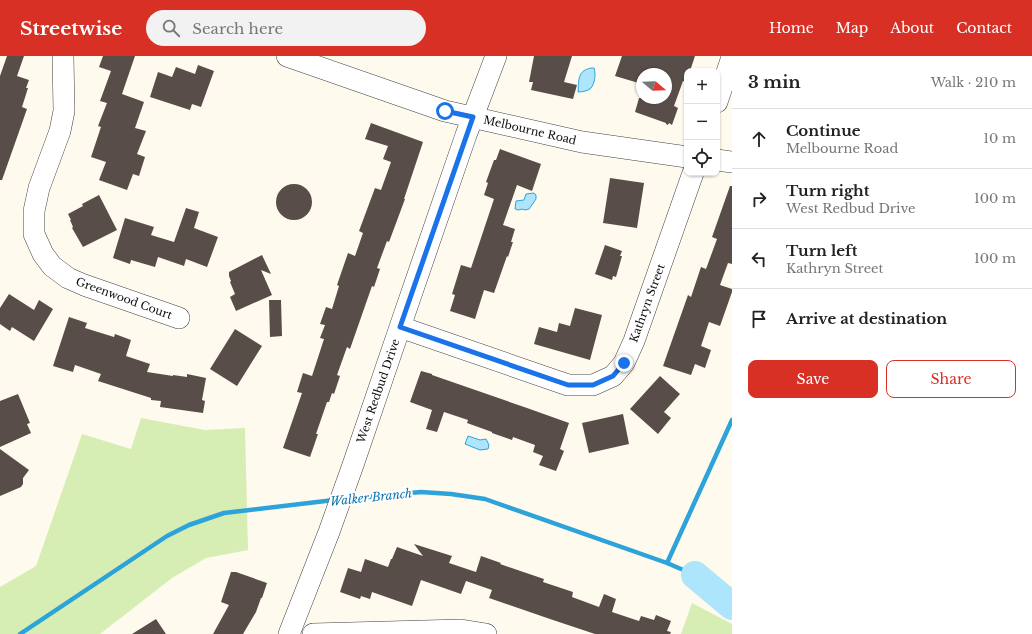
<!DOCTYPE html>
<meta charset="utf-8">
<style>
:root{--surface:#fff;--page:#f2f2f2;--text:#222;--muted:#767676;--line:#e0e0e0;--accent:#d93025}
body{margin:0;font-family:"Libre Baskerville",serif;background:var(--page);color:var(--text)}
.controls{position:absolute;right:12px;top:12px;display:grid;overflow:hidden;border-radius:8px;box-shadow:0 1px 3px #0004}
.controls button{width:36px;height:36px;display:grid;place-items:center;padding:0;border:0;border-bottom:1px solid var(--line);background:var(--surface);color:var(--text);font:20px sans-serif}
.compass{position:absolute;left:636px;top:12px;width:36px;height:36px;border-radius:50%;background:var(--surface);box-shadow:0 1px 3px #0004;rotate:109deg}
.stop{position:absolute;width:12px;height:12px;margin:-9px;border:3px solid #1a73e8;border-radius:50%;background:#fff}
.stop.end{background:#1a73e8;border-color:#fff;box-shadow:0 1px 4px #0008}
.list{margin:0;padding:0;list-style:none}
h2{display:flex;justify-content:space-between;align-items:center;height:52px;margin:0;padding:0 16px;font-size:17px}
h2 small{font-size:13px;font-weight:400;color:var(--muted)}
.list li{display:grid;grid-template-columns:26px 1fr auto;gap:12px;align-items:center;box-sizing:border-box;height:60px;padding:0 16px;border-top:1px solid var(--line)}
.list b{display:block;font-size:15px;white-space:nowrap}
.list p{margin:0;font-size:13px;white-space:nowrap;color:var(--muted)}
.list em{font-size:13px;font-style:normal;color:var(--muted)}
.actions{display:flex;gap:8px;padding:12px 16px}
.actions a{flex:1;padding:9px 0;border:1px solid var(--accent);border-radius:8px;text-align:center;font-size:14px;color:var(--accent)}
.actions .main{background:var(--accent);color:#fff}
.icon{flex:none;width:22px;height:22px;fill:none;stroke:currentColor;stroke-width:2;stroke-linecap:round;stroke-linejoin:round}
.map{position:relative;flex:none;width:732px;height:578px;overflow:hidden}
header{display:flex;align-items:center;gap:24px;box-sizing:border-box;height:56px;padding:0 20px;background:var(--accent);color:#fff}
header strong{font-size:19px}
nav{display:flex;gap:22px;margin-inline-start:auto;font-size:14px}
.search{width:280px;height:36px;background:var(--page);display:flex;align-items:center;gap:10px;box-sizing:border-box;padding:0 14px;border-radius:22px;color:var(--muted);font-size:15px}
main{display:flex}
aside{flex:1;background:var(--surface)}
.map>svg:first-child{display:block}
.green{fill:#d6eeb4}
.water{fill:#ade5fc;stroke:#2da3da}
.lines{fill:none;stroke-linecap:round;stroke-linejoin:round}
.stream{stroke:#2da3da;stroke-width:4.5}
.river{stroke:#ade5fc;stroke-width:28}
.building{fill:#584d49}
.minor-casing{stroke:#414141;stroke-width:22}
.minor{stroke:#fff;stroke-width:21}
.route{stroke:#1a73e8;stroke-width:5}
.labels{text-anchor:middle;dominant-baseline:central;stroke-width:4;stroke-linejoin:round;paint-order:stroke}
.street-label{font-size:11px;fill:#0e0e0e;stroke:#fff}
.water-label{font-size:12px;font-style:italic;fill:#0a72ac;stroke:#fff}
</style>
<header>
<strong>Streetwise</strong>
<div class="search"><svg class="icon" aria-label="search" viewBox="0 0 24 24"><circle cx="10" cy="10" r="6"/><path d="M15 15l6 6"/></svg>Search here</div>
<nav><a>Home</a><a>Map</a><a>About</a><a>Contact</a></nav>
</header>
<main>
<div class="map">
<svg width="732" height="578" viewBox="0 0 732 578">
<rect width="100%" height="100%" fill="#fffaee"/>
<path class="green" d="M 141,362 L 205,374 L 245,372 L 248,494 L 206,502 L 172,522 L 100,578 L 0,578 L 0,531 L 36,510 L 82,378 L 131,393 Z
M 692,547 L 732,568 L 732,578 L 681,578 Z"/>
<path class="water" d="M 591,12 L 594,12 C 596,18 595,27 591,32 C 588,35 582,36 578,36 C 579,24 577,15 591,12 Z
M 534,137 L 536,139 L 536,143 L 529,153 L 525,154 L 522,153 L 519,154 L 515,153 L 516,145 L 524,144 L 526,138 Z
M 468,380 L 480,384 L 486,383 L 489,389 L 488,393 L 480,394 L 465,388 Z"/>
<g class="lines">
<path class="stream" d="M 347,443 L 421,436 L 451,438 L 485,443 L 667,507 L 695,519
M 667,507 L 732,364
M 20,578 L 167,480 L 189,469 L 224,457 L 334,444"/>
<path class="river" d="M 695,519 L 732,550"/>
</g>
<path class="building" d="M 7,0 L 24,0 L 17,20 L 29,24 L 26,32 L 28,32 L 22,51 L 27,53 L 2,124 L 0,124 L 0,20 Z
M 103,0 L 135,0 L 122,38 L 144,46 L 135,72 L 146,75 L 137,98 L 145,101 L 139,120 L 133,118 L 127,134 L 99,124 L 106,106 L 91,101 L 101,71 L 98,70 L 107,47 L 100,45 L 111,15 L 99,11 Z
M 534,0 L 572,0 L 564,26 L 577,29 L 573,43 L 531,34 L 533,26 L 529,26 Z
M 622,0 L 695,0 L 690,15 L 687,15 L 687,26 L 683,25 L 674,50 L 678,52 L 672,69 L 669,67 L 668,69 L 666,68 L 666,67 L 635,56 L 639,42 L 666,42 L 666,18 L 642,18 L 642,28 L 615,20 Z
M 198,9 L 214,15 L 201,51 L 192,48 L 190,54 L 150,41 L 158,16 L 172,21 L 176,11 L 195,18 Z
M 371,67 L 423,86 L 404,143 L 405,143 L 389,186 L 387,185 L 377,212 L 380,213 L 374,231 L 372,230 L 350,293 L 347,291 L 337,319 L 340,320 L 334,338 L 332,337 L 329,346 L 327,346 L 316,378 L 318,378 L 310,401 L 283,392 L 302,337 L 297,336 L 303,317 L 312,320 L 324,283 L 320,282 L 325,269 L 320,268 L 326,251 L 332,253 L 339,230 L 337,229 L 348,197 L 355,200 L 363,177 L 359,175 L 375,132 L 381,134 L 391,106 L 383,103 L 388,90 L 365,83 Z
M 500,93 L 541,108 L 532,135 L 517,129 L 503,169 L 515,173 L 511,186 L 513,186 L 508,201 L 507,200 L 494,237 L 484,234 L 475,263 L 450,255 L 455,239 L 452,238 L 461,209 L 471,212 L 494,143 L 484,139 L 488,127 L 486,126 L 494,104 L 496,104 Z
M 610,122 L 644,127 L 637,172 L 603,167 Z
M276 146a18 18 0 1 1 36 0a18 18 0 1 1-36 0Z
M 730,130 L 732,130 L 732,208 L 728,207 L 720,229 L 732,233 L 732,236 L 720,270 L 709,266 L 701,290 L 711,294 L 705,312 L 695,308 L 691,319 L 663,310 L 688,239 L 691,241 L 701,211 L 706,213 L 717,183 L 712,181 Z
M 99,139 L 117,174 L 83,191 L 72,172 L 73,171 L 70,164 L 71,164 L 68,158 L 83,150 L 82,148 Z
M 186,152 L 199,156 L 194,172 L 218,181 L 207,211 L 186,203 L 184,210 L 158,201 L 155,211 L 131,204 L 130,208 L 113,202 L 125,162 L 154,171 L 151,179 L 174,186 Z
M 605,189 L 622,195 L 620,200 L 622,200 L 616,221 L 613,220 L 612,224 L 595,218 Z
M 262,199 L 271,218 L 261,214 L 272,239 L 236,255 L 230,241 L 235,238 L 230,226 L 231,225 L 229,220 L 229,216 Z
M 9,238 L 34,254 L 39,244 L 53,253 L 34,285 L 12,271 L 10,275 L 0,268 L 0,252 Z
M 269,244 L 281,244 L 282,280 L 270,281 Z
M 575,252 L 602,259 L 590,304 L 534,288 L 539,271 L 557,276 L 559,267 L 570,270 Z
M 69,261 L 87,267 L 85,272 L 114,281 L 115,278 L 131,284 L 126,300 L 150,308 L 147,316 L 173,320 L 173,319 L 187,321 L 187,318 L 206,322 L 202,344 L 205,345 L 203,357 L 160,351 L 161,345 L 151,344 L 151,342 L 98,325 L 101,318 L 75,309 L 73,316 L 53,310 Z
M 235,273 L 262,290 L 237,330 L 210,313 Z
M 421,315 L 432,318 L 432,319 L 527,352 L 569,367 L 560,393 L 564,395 L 556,415 L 539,409 L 543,400 L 533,396 L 535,389 L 513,381 L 512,384 L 492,377 L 492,376 L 467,367 L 468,364 L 444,356 L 437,376 L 426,373 L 432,354 L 410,346 Z
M 660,320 L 680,338 L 664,356 L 671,362 L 658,378 L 630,353 Z
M 18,338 L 30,367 L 27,368 L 31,377 L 0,391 L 0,345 Z
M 623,358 L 629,388 L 589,397 L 582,367 Z
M 0,393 L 29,414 L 23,422 L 23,428 L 21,431 L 0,440 Z
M 414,488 L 452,500 L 449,507 L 476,516 L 481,500 L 501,507 L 500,508 L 544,523 L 543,526 L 573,536 L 572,541 L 599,551 L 604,538 L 616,543 L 612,556 L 639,565 L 641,560 L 654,564 L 656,559 L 671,565 L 667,575 L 671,576 L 670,578 L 595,578 L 550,563 L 489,542 L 492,534 L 466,525 L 461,538 L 421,524 L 412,550 L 372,536 L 370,543 L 361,540 L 360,543 L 340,536 L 348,512 L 361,516 L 365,503 L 388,511 L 391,503 L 392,503 L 397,491 L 423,500 Z
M 231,516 L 236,516 L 267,527 L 262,542 L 261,542 L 256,556 L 243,578 L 213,578 L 229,549 L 221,546 Z
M 156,563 L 166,578 L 132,578 Z"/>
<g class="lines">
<defs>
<path id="minor" d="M 63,0 L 64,55 L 60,75 L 39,132 L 34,155 L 34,178 L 43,198 L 52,210 L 68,222 L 84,229 L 179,262
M 287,0 L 445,55 L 582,86 L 687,101
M 717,46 L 732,1
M 717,104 L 732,106
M 400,271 L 568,329 L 593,329 L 613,320 L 624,307 L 634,285 L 693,117
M 289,578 L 329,476 L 353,409 L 400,271 L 466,79 L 496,0
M 313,578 L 461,574 L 486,578"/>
</defs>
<use href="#minor" class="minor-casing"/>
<use href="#minor" class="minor"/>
</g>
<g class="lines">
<path class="route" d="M 445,55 L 473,61 L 400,271 L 568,329 L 593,329 L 613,320 L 624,307"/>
</g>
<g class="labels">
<g class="street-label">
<text transform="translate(530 74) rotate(13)">Melbourne Road</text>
<text transform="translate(124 242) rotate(20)">Greenwood Court</text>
<text transform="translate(647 247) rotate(-70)">Kathryn Street</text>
<text transform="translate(378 335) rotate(-71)">West Redbud Drive</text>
</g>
<g class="water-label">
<text transform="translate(371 441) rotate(-6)">Walker Branch</text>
</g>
</g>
</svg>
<div class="controls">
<button>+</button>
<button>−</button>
<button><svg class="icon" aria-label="locate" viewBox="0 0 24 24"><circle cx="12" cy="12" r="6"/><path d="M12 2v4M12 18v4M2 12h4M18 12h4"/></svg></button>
</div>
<svg class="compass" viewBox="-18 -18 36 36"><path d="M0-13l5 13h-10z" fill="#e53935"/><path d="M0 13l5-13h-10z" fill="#767676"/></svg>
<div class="stop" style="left:445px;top:55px"></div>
<div class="stop end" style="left:624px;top:307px"></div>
</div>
<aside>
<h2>3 min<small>Walk · 210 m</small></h2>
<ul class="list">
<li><svg class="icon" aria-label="ahead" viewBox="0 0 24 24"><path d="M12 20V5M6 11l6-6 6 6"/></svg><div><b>Continue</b><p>Melbourne Road</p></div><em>10 m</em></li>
<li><svg class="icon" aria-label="right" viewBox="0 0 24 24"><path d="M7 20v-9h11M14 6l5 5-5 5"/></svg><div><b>Turn right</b><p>West Redbud Drive</p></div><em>100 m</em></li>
<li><svg class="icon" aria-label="left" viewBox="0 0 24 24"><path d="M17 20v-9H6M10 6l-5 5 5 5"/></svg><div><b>Turn left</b><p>Kathryn Street</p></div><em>100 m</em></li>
<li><svg class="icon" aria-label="arrive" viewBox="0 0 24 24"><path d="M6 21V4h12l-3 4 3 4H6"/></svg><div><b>Arrive at destination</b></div></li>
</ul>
<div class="actions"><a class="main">Save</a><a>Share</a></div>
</aside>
</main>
